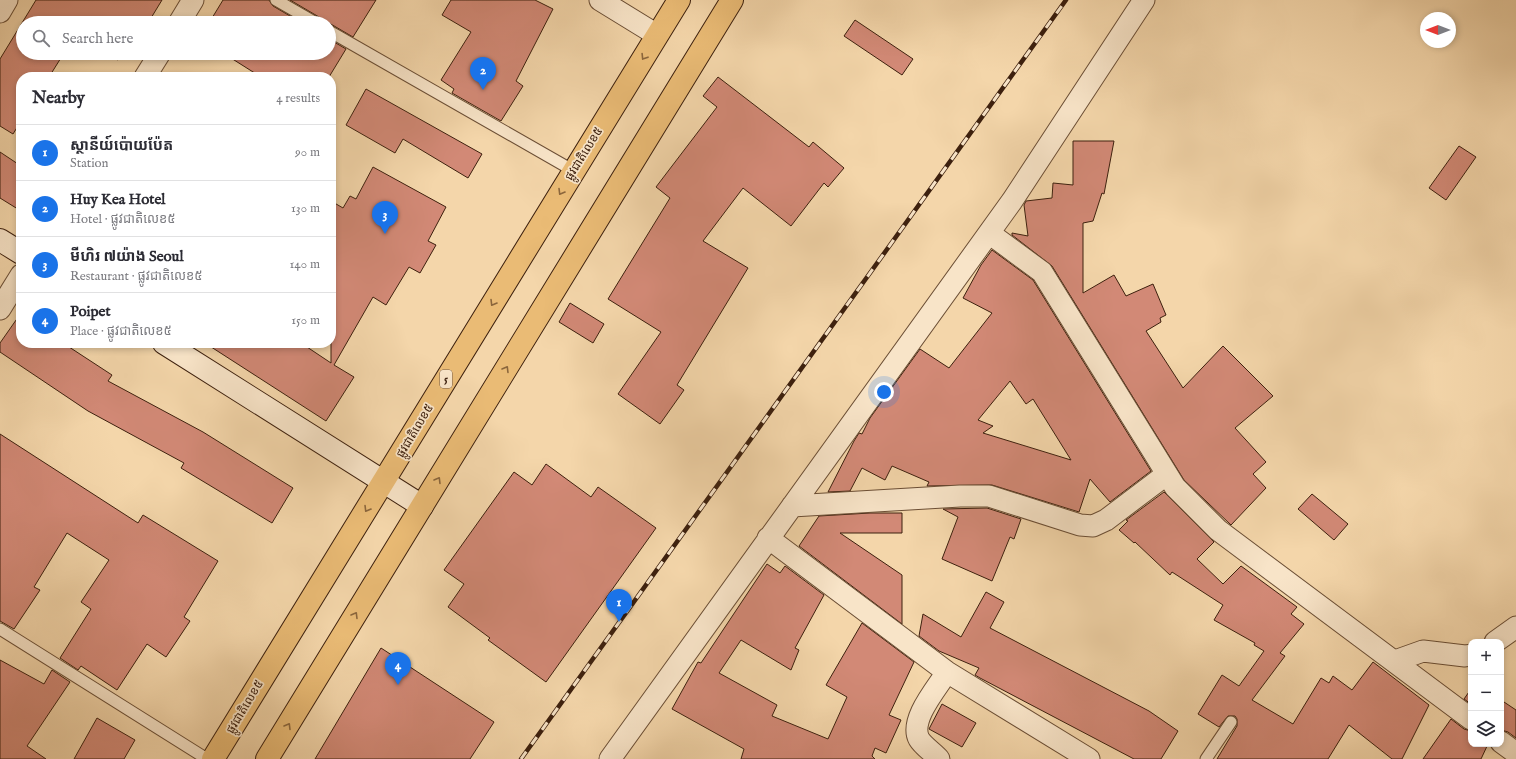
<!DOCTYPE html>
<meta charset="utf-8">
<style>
:root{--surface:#fff;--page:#f2f2f3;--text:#2b2b33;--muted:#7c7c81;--line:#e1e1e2;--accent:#1a73e8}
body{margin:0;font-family:"IM FELL English","Noto Sans Khmer",serif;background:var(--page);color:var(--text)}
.controls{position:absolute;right:12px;bottom:12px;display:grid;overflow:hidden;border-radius:8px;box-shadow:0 2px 6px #0003}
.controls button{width:36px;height:36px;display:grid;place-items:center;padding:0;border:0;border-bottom:1px solid var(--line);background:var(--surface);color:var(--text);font:20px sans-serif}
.compass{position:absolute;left:1420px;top:12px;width:36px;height:36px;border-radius:50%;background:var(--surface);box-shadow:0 2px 6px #0003;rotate:270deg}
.you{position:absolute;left:884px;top:392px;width:14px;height:14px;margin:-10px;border:3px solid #fff;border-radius:50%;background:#1a73e8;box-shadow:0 0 0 6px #1a73e833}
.badge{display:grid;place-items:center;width:26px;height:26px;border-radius:50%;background:var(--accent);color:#fff;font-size:13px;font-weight:700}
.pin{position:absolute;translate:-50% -33px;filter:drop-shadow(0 1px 2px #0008)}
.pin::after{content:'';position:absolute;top:21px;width:14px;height:12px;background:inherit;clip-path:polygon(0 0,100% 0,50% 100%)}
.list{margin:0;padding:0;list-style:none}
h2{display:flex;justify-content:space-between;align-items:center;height:52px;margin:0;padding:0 16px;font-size:17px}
h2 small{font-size:13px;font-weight:400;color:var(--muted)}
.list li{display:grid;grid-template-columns:26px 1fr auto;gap:12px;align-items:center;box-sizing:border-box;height:56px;padding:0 16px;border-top:1px solid var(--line)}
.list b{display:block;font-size:15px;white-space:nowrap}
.list p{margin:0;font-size:13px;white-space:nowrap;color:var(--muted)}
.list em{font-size:13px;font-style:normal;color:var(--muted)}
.icon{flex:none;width:22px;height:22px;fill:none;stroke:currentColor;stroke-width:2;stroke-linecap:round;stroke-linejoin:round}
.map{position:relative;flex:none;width:1516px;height:759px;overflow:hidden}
.search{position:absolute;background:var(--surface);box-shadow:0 2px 6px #0003;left:16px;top:16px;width:320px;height:44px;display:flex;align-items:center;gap:10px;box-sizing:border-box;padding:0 14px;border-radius:22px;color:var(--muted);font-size:15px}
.panel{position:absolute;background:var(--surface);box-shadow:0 2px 6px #0003;left:16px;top:72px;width:320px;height:276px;border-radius:16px}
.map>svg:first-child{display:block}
.building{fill:#d28976;stroke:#3d200e;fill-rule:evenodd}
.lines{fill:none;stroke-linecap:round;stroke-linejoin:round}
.lane-casing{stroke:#6b4e35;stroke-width:13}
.street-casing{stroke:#6b4e35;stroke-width:23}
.secondary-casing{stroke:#3d200e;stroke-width:24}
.highway-casing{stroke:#3d200e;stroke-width:24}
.lane{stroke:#f8e4c8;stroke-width:11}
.street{stroke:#f8e4c8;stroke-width:21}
.secondary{stroke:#f8e4c8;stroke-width:22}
.highway{stroke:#eabb75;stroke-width:22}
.rail-casing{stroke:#3d200e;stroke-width:4.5}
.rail{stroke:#f8e4c8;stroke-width:3;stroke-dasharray:9;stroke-linecap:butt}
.oneway{stroke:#8b663c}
.labels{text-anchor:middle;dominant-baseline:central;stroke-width:3.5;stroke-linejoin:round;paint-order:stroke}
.shield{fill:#f8e4c8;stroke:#755b46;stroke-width:1}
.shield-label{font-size:11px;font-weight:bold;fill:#3d200e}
.street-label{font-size:12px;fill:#3d200e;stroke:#f8e4c8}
</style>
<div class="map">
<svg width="1516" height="759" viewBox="0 0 1516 759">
<rect width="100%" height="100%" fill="#f4d6aa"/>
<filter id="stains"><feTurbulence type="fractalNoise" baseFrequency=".005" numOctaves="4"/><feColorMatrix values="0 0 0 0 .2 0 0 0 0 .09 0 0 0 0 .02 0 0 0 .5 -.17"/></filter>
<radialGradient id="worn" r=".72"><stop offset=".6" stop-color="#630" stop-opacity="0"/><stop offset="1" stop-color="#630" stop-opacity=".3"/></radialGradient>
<path class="building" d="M 36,0 L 162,0 L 148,23 L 23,23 L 23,53 L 64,53 L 49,77 L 21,77 L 21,121 L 13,134 L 0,126 L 0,59 Z
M 223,0 L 269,0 L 273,6 L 302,23 L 209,23 Z
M 290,0 L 376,0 L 353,37 L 329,23 L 323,23 L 319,17 Z
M 451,0 L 535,0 L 553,9 L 516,81 L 523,86 L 501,121 L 452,93 L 454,89 L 441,80 L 471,32 L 442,15 Z
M 855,20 L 913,59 L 902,75 L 844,36 Z
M 329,39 L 346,49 L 329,77 L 261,77 L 223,53 L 329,53 Z
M 106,53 L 123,53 L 118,60 Z
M 718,77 L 809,147 L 813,142 L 844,168 L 828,187 L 824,183 L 791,226 L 743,188 L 703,241 L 748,268 L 677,385 L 684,390 L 660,424 L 618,394 L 661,332 L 608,299 L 670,198 L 656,187 L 717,107 L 703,96 Z
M 366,89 L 482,154 L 468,178 L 403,139 L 395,153 L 346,125 Z
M 1073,141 L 1114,141 L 1104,194 L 1102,193 L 1093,221 L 1083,223 L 1083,293 L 1114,275 L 1126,296 L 1153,284 L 1166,315 L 1160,318 L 1161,322 L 1146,331 L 1183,388 L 1223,346 L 1273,396 L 1235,428 L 1266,462 L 1253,474 L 1266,488 L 1231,525 L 1184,480 L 1052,266 L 1012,235 L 1012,233 L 1028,236 L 1024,205 L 1026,201 L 1052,198 L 1053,183 L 1073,185 Z
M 1459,146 L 1476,157 L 1446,200 L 1429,188 Z
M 0,152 L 21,166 L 21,211 L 0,198 Z
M 373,167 L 446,207 L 428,241 L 436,245 L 420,273 L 409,267 L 386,305 L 373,297 L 334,365 L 354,377 L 326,421 L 205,343 L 301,343 L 331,363 L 331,201 L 343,208 L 350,196 L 356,199 Z
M 992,250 L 1033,280 L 1151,471 L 1110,502 L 1090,479 L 1079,512 L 992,485 L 927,486 L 929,482 L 892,466 L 885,480 L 862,468 L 850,491 L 828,492 L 854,441 L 859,433 L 862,434 L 870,418 L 920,349 L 949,368 L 992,313 L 963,298 L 981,265 ZM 1010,381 L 1026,404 L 1033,399 L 1071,460 L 983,433 L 993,426 L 978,420 Z
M 570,303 L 604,324 L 593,343 L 559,322 Z
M 21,313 L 21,343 L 63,343 L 112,375 L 108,381 L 203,432 L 293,488 L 272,523 L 181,468 L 184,463 L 88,411 L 0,352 L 0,343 Z
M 0,434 L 138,523 L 143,515 L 218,561 L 184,617 L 190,621 L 166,657 L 147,644 L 117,690 L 81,666 L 78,670 L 60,658 L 91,609 L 81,602 L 109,560 L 67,533 L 34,587 L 40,590 L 14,629 L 0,621 Z
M 546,464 L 591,497 L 598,487 L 656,528 L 546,682 L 488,640 L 490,638 L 448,607 L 464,584 L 444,570 L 514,472 L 532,485 Z
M 1164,492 L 1214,542 L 1197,559 L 1223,584 L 1241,566 L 1297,607 L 1291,614 L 1304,624 L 1280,653 L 1285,656 L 1252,700 L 1293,724 L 1321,678 L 1329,683 L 1333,676 L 1352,690 L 1373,662 L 1429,705 L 1402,759 L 1392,759 L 1349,725 L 1328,759 L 1217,759 L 1237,726 L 1237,719 L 1235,716 L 1228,716 L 1219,727 L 1198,714 L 1222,675 L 1239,686 L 1264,651 L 1254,645 L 1255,643 L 1214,620 L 1223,605 L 1172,572 L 1170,575 L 1135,542 L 1134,543 L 1119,530 L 1128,521 L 1126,520 Z
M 1312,494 L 1348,524 L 1334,540 L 1298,509 Z
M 987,508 L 1021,519 L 1014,539 L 1010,537 L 992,581 L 942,559 L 958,517 L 943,509 Z
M 870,513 L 902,513 L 902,533 L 840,533 L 902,575 L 902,624 L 799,546 L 819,516 Z
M 767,564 L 780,573 L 785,566 L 824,595 L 795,648 L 799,650 L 791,670 L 741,640 L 719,673 L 777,705 L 772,716 L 828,739 L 847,697 L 826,685 L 862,623 L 914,662 L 889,715 L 901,720 L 886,753 L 875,748 L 872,756 L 875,759 L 741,759 L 744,749 L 672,709 L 698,662 L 701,663 Z
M 986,592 L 1004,602 L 990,628 L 1149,711 L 1178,731 L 1161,759 L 1134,759 L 980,678 L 975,675 L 979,668 L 939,651 L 919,636 L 923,614 L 961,637 Z
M 381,648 L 494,722 L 470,759 L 315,759 Z
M 0,660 L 44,684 L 52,670 L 70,682 L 27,746 L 46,759 L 0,759 Z
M 1471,689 L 1471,704 L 1464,699 Z
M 1501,700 L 1516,710 L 1516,738 L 1508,732 L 1501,730 Z
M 942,704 L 976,723 L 962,747 L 929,729 Z
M 97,718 L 135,740 L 124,759 L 74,759 Z
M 1451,719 L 1464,729 L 1471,731 L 1471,744 L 1488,744 L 1481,759 L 1423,759 Z"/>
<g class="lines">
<defs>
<path id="lane" d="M 276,0 L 316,23
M 329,31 L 574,171
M 0,629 L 207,759
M 1206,759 L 1231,722"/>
<path id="street" d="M 600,0 L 657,35
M 0,12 L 7,0
M 179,23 L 193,0
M 145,77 L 160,53
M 989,233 L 1042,272 L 1175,487 L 1218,530 L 1471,719
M 0,309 L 21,275
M 792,506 L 960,496 L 989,496 L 1080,525 L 1093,526 L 1106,520 L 1167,474
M 768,538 L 947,672 L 1089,759
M 1495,642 L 1516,627
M 1395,661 L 1423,651 L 1465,656 L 1471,655
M 1501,742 L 1516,753
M 610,759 L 1012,201 L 1144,0
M 939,759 C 934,753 923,746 919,739 C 909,720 937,688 947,672"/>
<path id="secondary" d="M 0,240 L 21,253
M 164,343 L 422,506"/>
<path id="highway" d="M 213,759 L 679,0
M 267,759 L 732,0"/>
</defs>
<use href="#lane" class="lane-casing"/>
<use href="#street" class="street-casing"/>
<use href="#secondary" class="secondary-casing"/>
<use href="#highway" class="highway-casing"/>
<use href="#lane" class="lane"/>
<use href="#street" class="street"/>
<use href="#secondary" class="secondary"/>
<use href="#highway" class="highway"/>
<defs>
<path id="rail" d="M 521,759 L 1066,0"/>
</defs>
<use href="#rail" class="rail-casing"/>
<use href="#rail" class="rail"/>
</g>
<defs><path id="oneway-chevron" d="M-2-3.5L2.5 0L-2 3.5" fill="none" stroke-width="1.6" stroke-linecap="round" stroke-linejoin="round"/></defs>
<g class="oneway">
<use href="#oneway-chevron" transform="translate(644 57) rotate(122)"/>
<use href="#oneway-chevron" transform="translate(561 192) rotate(121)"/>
<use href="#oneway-chevron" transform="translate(493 303) rotate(121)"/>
<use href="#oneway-chevron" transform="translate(506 369) rotate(-59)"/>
<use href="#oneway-chevron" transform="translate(438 480) rotate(-59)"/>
<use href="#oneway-chevron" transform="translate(367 509) rotate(121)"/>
<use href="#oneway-chevron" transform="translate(355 615) rotate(-59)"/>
<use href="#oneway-chevron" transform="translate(288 726) rotate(-59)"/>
</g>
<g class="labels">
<rect class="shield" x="440" y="370" width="12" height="18" rx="3"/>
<g class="shield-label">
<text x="446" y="379">5</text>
</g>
<g class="street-label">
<text transform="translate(584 154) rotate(-58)">ផ្លូវជាតិលេខ៥</text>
<text transform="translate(415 431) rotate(-59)">ផ្លូវជាតិលេខ៥</text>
<text transform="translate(245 707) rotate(-59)">ផ្លូវជាតិលេខ៥</text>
</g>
</g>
<rect width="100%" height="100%" filter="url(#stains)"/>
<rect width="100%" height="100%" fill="url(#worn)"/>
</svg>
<div class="controls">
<button>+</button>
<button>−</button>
<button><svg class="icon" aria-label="layers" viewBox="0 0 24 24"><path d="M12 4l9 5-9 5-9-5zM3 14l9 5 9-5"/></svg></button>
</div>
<svg class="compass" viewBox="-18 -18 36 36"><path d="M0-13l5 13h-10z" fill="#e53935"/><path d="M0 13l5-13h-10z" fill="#7c7c81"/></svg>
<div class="you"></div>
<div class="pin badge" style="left:619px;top:622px">1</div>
<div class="pin badge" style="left:483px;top:90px">2</div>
<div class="pin badge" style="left:385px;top:234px">3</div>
<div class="pin badge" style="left:398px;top:685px">4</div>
<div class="search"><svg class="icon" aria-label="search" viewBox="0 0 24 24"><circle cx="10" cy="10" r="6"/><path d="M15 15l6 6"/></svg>Search here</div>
<section class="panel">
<h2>Nearby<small>4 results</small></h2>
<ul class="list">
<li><span class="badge">1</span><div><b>ស្ថានីយ៍ប៉ោយប៉ែត</b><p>Station</p></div><em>90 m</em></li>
<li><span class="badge">2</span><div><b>Huy Kea Hotel</b><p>Hotel · ផ្លូវជាតិលេខ៥</p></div><em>130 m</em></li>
<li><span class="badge">3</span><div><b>មីហិរ ៧យ៉ាង Seoul</b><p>Restaurant · ផ្លូវជាតិលេខ៥</p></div><em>140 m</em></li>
<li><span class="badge">4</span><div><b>Poipet</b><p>Place · ផ្លូវជាតិលេខ៥</p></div><em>150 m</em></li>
</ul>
</section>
</div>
